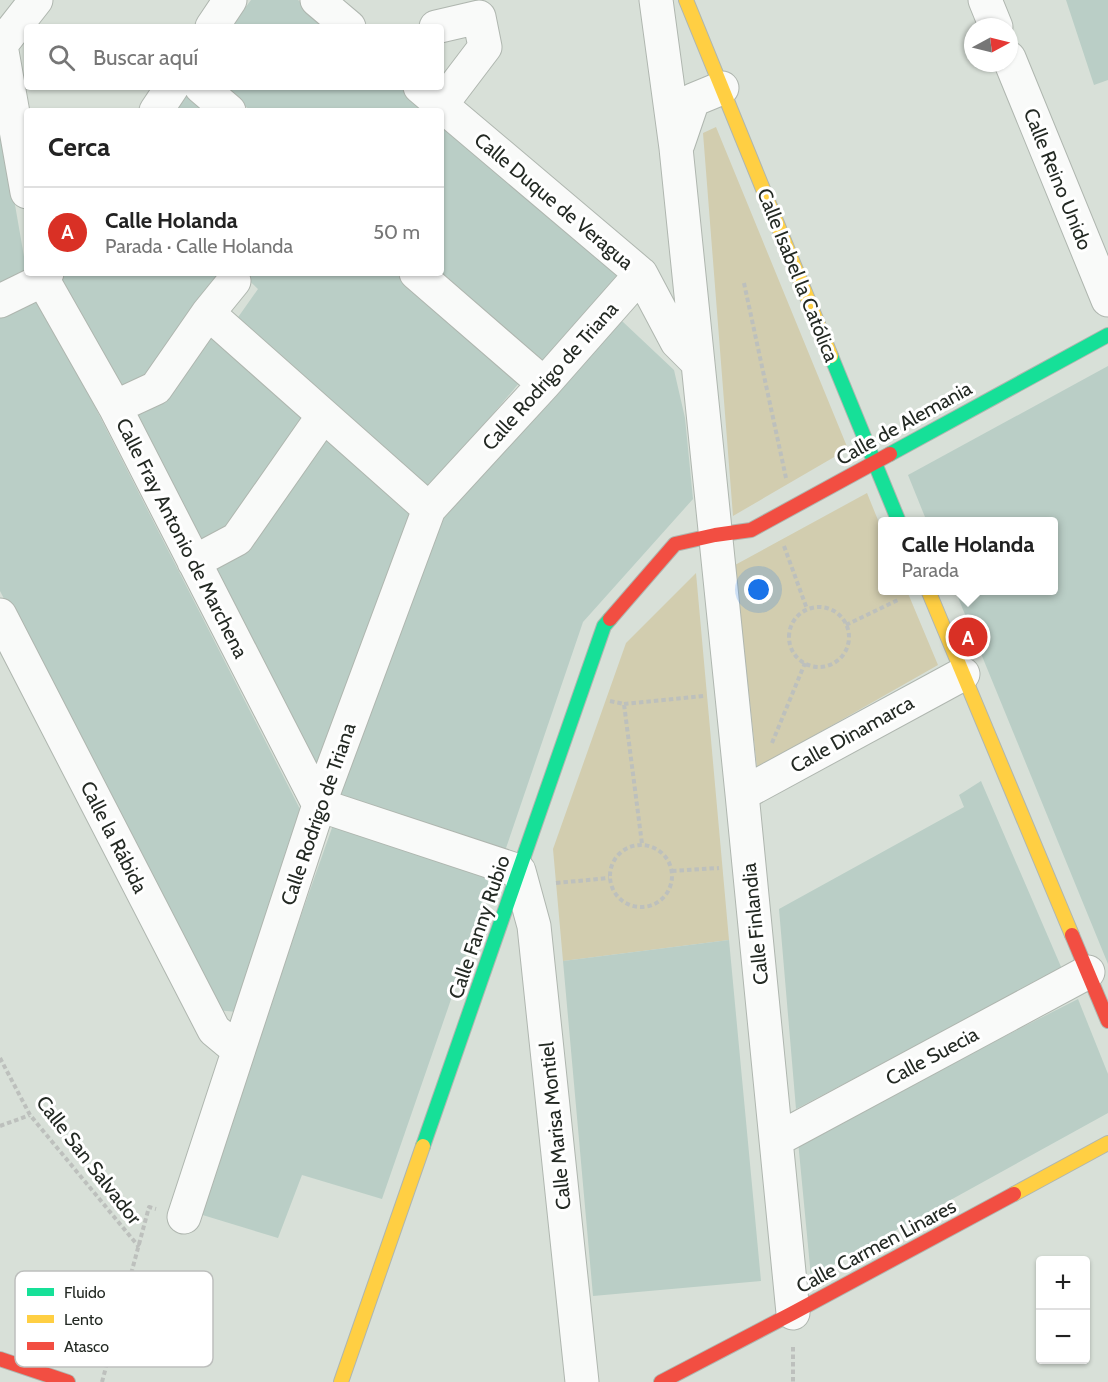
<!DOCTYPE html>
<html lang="es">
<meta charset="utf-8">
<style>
:root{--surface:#fff;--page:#f6f6f6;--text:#222;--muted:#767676;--line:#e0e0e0;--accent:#d93025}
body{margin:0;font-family:Cabin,sans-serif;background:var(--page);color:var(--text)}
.controls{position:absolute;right:18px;bottom:18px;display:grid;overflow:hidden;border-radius:6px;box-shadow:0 2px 4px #0004}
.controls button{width:54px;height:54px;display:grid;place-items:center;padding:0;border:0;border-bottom:2px solid var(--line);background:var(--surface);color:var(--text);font:30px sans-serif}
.compass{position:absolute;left:964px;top:18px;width:54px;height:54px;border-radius:50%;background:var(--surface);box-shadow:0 2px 4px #0004;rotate:83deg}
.you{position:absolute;left:759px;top:590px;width:21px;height:21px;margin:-15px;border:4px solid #fff;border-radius:50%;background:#1a73e8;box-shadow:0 0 0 9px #1a73e833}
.badge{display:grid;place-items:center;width:39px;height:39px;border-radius:50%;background:var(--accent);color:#fff;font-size:20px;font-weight:700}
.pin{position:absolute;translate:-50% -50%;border:3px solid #fff;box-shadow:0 2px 6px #0006}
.popup{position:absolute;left:878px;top:517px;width:180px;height:78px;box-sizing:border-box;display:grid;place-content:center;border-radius:6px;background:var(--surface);filter:drop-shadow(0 2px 4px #0005);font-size:20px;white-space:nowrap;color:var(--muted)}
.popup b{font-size:22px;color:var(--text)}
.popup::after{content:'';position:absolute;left:50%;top:100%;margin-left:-12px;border:12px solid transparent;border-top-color:var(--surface)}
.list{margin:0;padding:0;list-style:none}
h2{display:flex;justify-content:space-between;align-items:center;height:78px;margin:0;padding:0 24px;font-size:26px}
h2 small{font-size:20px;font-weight:400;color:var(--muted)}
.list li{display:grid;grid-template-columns:39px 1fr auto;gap:18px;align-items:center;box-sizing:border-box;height:90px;padding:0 24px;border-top:2px solid var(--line)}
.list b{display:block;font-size:22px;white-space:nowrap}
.list p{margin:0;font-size:20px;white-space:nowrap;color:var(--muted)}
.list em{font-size:20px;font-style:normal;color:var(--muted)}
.icon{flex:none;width:33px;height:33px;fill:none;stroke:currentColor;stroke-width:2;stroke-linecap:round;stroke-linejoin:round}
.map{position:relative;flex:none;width:1108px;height:1382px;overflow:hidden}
.search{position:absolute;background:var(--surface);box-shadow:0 2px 4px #0004;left:24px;top:24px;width:420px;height:66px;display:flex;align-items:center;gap:15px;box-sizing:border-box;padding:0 21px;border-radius:6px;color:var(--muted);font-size:22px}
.panel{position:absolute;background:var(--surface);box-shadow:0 2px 4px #0004;left:24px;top:108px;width:420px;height:168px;border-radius:6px}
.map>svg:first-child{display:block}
.green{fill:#d2cdaf}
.building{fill:#bacec6}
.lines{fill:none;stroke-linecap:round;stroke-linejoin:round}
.street-casing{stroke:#afb6af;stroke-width:35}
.fast-casing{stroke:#afb6af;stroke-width:16}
.slow-casing{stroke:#afb6af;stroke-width:16}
.jam-casing{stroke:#afb6af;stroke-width:16}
.path{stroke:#bdc0bd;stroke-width:4;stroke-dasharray:4.5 3;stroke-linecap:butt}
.street{stroke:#f9faf9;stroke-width:33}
.fast{stroke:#16e098;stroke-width:14}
.slow{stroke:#ffcf43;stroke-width:14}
.jam{stroke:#f24e42;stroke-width:14}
.labels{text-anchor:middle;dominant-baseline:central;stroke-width:6;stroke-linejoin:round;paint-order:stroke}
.street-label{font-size:20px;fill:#232923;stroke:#fff}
.key{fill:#fff;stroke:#bdbfbd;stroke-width:1.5}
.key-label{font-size:16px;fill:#232923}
</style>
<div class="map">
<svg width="1108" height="1382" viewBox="0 0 1108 1382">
<rect width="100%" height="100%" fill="#d8e0d8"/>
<path class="green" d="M 716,127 L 848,449 L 733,516 L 703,133 Z
M 867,493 L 882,530 L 882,590 L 907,591 L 938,665 L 757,768 L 735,565 Z
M 696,573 L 729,940 L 563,961 L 553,849 L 626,643 Z"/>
<path class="building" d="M 251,0 L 298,0 L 330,27 L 231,27 Z
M 1066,0 L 1108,0 L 1108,80 L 1094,85 Z
M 223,87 L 401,87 L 429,111 L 251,111 Z
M 184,91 L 207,111 L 171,111 Z
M 441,121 L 620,273 L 541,367 L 441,273 Z
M 1,124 L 27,274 L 0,288 L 0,125 Z
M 60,273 L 223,273 L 149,376 L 120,391 L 56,279 Z
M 241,273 L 395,273 L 520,382 L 430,488 L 234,323 L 258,289 Z
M 39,297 L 302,813 L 237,1012 L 216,1010 L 0,591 L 0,317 Z
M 622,321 L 674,370 L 685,418 L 693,499 L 583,622 L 504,854 L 337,800 L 436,524 Z
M 209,334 L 305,417 L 229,531 L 197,548 L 129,418 Z
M 1108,366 L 1108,964 L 955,590 L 1054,590 L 1054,522 L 927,522 L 908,475 Z
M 325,434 L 413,510 L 316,775 L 208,571 Z
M 981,781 L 1062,969 L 796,1109 L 779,909 L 964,807 L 959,795 Z
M 333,825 L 493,878 L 382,1199 L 302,1175 L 278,1238 L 196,1213 Z
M 729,940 L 761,1281 L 593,1296 L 563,961 Z
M 1078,999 L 1108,1074 L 1108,1113 L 811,1277 L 798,1141 Z"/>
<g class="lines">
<defs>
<path id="street" d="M 317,0 L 349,27
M 656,0 L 676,148 L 742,794 L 793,1313
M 985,0 L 996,27
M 212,27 L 230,0
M 436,27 L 479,17 L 485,47 L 441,105
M 0,40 L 27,192
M 0,46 L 36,0
M 1009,58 L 1108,300
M 201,87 L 229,111
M 420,87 L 641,274 L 677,342 L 698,363
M 156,111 L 172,87
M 678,144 L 693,100 L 722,88
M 41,273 L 43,280 L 115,407 L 319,805 L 519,871 L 534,926 L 582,1382
M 416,273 L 544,384
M 0,301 L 43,280 L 47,273
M 208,313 L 429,509
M 115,407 L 156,388 L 208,313 L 234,281
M 194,562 L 237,539 L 323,416
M 0,615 L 214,1030 L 238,1050
M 742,794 L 963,674
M 776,1140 L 1088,972
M 184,1217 L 319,805 L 429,509 L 544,384 L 641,274"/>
<path id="fast" d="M 831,356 L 899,522
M 890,454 L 1108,335
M 423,1146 L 604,626 L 610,619"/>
<path id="slow" d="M 686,0 L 831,356
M 928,590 L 1072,935
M 1014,1194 L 1108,1143
M 341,1382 L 423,1146"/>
<path id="jam" d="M 610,619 L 675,544 L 715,535 L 751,530 L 890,454
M 1072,935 L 1108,1021
M 0,1359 L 68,1382
M 661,1382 L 793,1313 L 1014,1194"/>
</defs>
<use href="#street" class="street-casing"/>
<use href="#fast" class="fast-casing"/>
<use href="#slow" class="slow-casing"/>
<use href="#jam" class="jam-casing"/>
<path class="path" d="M 744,283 L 786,478
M 784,546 L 807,609
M789 637a30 30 0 1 1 60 0a30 30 0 1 1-60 0Z
M 846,625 L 900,599
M 610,701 L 624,704 L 642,844
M 624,704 L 704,696
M 772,743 L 805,663
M610 876a31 31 0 1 1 62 0a31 31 0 1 1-62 0Z
M 672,871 L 719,868
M 556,883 L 609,878
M 0,1058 L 30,1115 L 139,1247
M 0,1126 L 30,1115
M 793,1347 L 793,1382
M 102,1382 L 149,1207 L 156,1209"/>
<use href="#street" class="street"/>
<use href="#fast" class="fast"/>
<use href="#slow" class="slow"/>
<use href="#jam" class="jam"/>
</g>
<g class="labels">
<g class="street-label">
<text transform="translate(1058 179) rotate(68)">Calle Reino Unido</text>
<text transform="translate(554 201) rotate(40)">Calle Duque de Veragua</text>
<text transform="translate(798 275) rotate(68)">Calle Isabel la Católica</text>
<text transform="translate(550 376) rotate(-48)">Calle Rodrigo de Triana</text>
<text transform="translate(904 423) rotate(-29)">Calle de Alemania</text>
<text transform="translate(182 538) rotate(63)">Calle Fray Antonio de Marchena</text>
<text transform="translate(852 734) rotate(-29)">Calle Dinamarca</text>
<text transform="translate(318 814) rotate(-71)">Calle Rodrigo de Triana</text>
<text transform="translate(114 837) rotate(63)">Calle la Rábida</text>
<text transform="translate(755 924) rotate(-96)">Calle Finlandia</text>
<text transform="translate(479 927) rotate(-71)">Calle Fanny Rubio</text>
<text transform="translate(932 1056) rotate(-28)">Calle Suecia</text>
<text transform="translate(555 1126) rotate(-96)">Calle Marisa Montiel</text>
<text transform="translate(89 1160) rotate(52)">Calle San Salvador</text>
<text transform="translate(876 1246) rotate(-28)">Calle Carmen Linares</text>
</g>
</g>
<rect x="15" y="1271" width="198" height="96" rx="9" class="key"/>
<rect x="27" y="1288" width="27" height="8" fill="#16e098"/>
<rect x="27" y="1315" width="27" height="8" fill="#ffcf43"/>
<rect x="27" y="1342" width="27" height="8" fill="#f24e42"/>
<g class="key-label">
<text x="64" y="1298">Fluido</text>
<text x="64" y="1325">Lento</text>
<text x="64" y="1352">Atasco</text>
</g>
</svg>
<div class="controls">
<button>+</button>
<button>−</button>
</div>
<svg class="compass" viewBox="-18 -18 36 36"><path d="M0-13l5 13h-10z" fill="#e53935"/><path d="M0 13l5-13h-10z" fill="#767676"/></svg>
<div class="you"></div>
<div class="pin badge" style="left:968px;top:637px">A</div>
<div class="popup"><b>Calle Holanda</b>Parada</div>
<div class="search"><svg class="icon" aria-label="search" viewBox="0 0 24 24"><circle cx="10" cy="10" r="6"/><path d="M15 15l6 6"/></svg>Buscar aquí</div>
<section class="panel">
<h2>Cerca<small></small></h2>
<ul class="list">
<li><span class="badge">A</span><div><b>Calle Holanda</b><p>Parada · Calle Holanda</p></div><em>50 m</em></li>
</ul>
</section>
</div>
